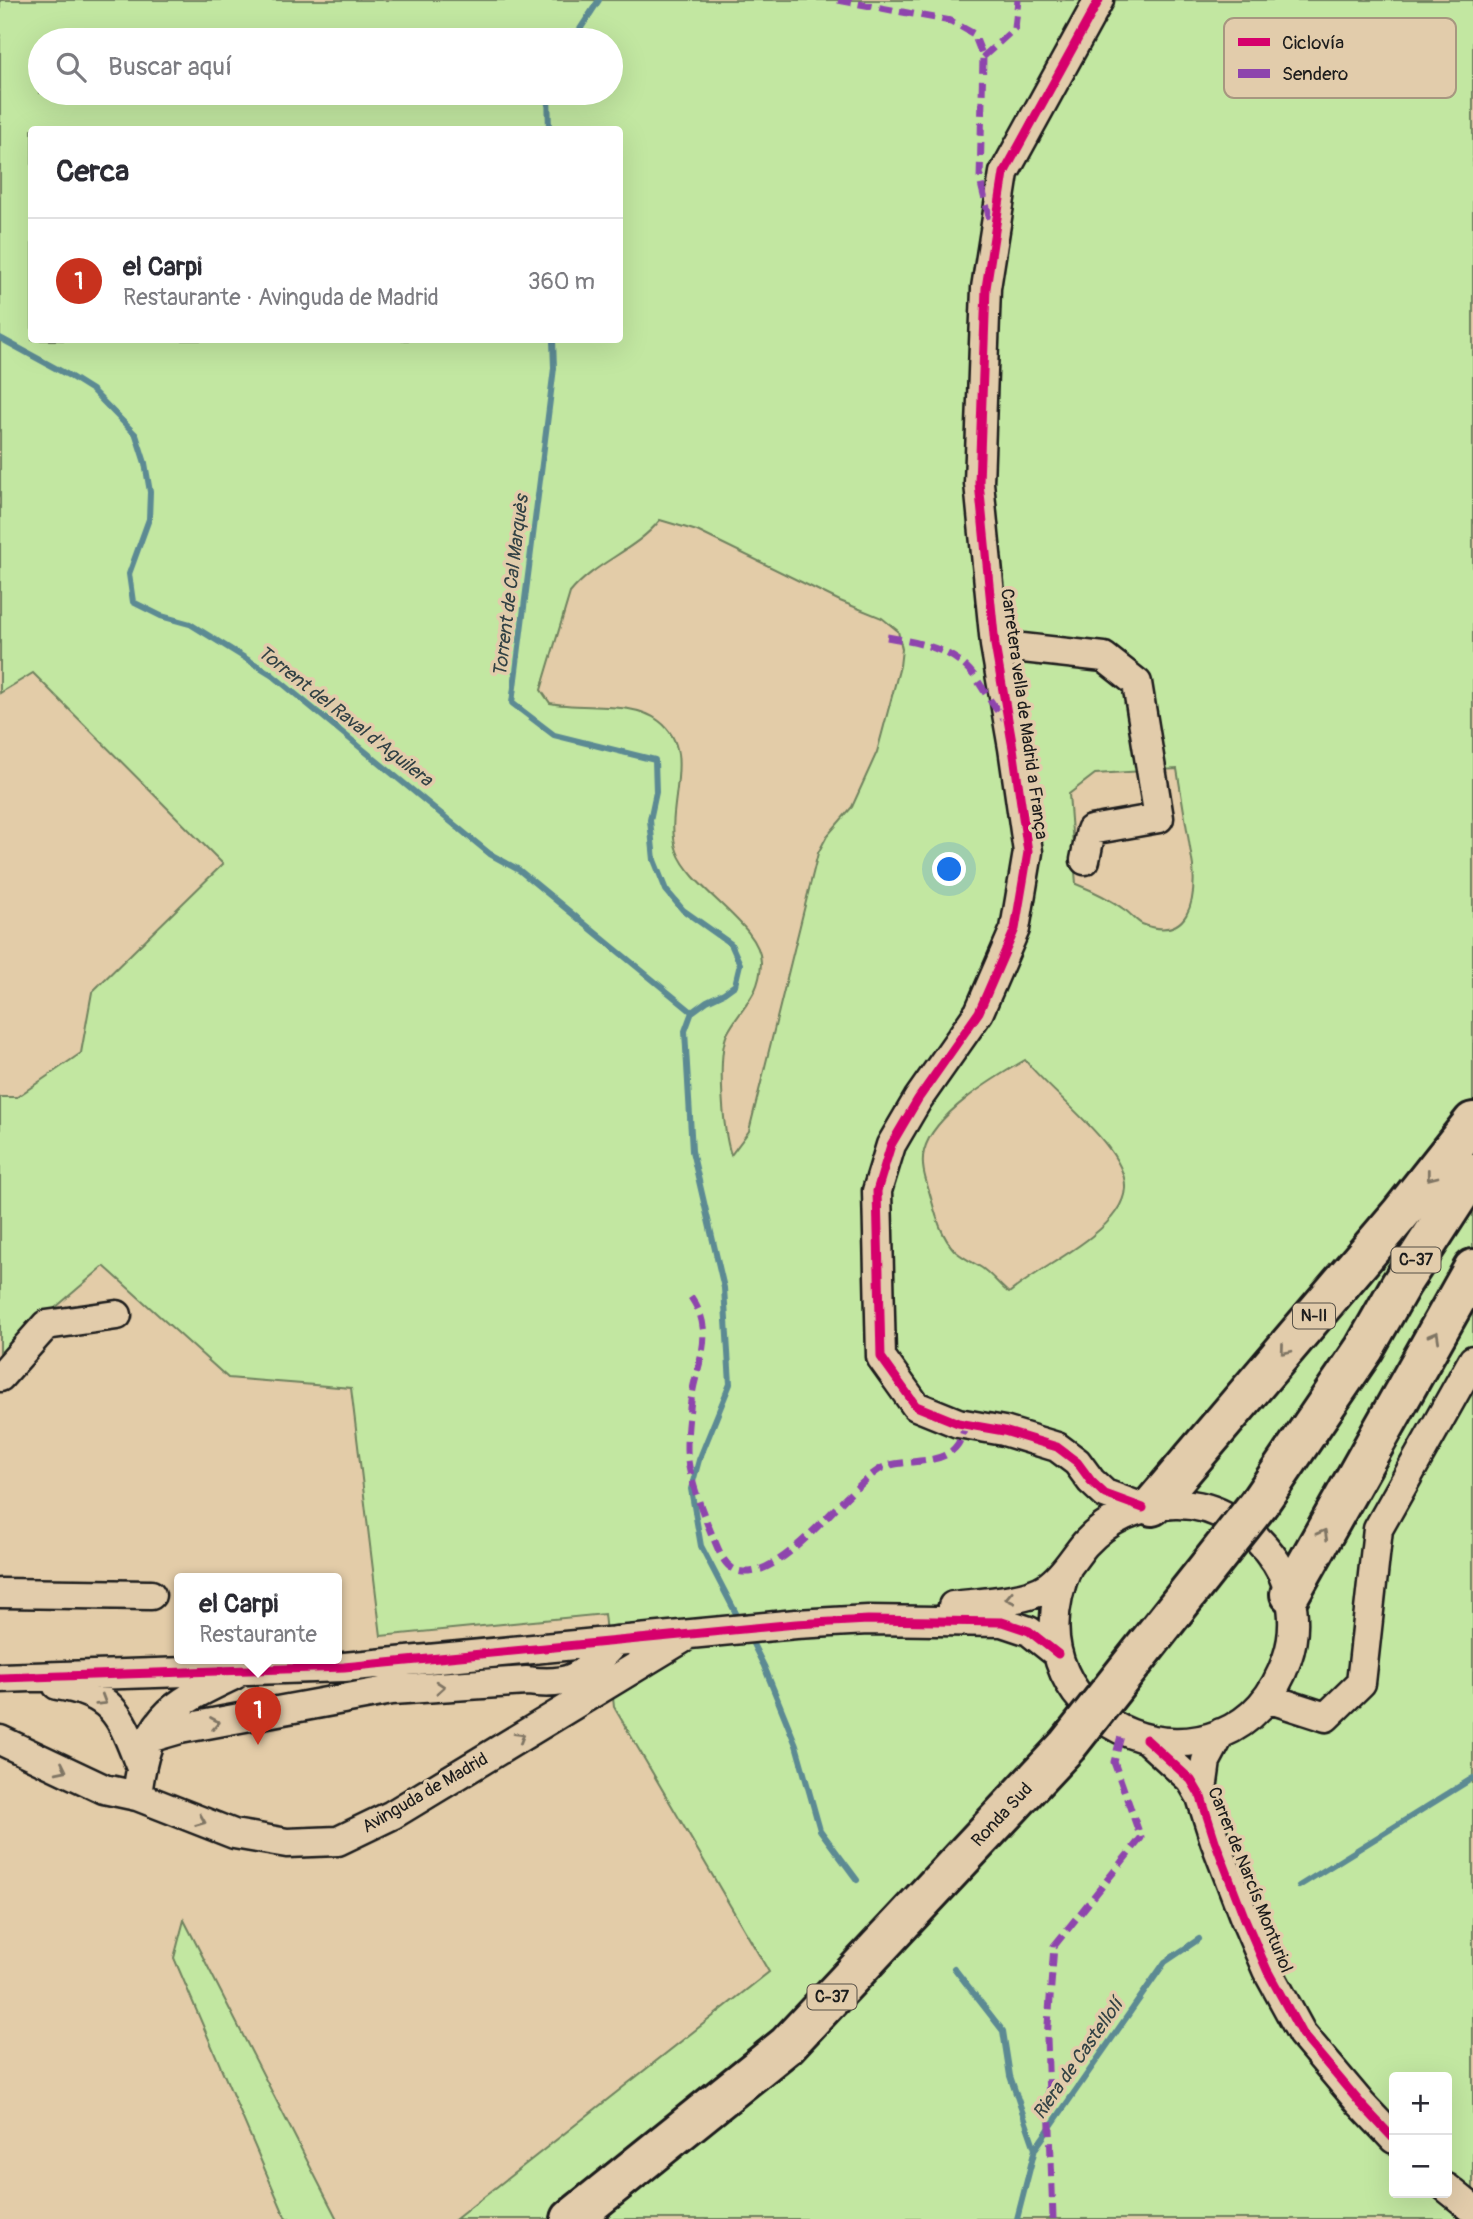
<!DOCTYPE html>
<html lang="es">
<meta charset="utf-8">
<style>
:root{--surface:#fff;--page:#f2f2f3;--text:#2b2b33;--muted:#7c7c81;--line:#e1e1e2;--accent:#c8321e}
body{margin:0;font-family:Pangolin,sans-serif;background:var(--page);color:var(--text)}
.controls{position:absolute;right:21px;bottom:21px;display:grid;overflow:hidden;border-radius:7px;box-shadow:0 7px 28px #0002}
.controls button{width:63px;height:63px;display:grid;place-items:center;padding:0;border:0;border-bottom:2px solid var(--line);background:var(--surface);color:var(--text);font:35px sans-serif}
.you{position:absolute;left:950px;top:870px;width:24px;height:24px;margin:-18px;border:5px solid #fff;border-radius:50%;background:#1a73e8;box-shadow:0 0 0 10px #1a73e833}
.badge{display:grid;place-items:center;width:46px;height:46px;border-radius:50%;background:var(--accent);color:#fff;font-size:23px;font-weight:700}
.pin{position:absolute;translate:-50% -58px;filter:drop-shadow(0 2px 4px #0008)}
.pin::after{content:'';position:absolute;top:37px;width:24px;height:21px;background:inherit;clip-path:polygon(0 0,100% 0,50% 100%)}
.popup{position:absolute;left:174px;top:1573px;width:168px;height:91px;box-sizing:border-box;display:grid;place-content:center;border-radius:7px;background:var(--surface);filter:drop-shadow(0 2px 5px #0005);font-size:23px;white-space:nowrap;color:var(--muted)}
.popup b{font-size:26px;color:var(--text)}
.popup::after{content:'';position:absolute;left:50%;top:100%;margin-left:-14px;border:14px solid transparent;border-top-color:var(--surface)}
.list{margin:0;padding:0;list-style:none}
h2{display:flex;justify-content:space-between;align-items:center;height:91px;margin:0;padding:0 28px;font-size:30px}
h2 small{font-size:23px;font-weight:400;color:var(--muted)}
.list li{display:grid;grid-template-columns:46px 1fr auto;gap:21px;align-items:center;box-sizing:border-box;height:126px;padding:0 28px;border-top:2px solid var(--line)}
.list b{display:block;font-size:26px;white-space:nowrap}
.list p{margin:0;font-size:23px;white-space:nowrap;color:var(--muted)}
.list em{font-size:23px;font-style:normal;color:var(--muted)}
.icon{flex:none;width:38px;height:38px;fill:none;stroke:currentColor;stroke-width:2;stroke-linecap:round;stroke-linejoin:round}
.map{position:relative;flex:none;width:1473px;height:2219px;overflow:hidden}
.search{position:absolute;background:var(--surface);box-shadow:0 7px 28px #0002;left:28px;top:28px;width:595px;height:77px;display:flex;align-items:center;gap:18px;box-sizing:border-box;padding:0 24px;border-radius:38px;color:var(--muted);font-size:26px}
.panel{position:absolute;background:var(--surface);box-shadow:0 7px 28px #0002;left:28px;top:126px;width:595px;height:217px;border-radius:7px}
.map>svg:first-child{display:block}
.green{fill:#c2e7a1;stroke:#6f825e;stroke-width:2;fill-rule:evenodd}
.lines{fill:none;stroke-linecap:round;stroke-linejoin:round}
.stream{stroke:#5b8a93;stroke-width:6}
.minor-casing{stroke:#1c1c1c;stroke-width:33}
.highway-casing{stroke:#1c1c1c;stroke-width:44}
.minor{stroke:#e2ccab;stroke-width:28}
.highway{stroke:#e2ccab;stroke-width:38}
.highway-bridge-casing{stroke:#1c1c1c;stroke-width:44;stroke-linecap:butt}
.highway-bridge{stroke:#e2ccab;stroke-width:38}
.quiet{stroke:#8e44ad;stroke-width:7;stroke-dasharray:14 7;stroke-linecap:butt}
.cycleway-casing{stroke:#e2ccab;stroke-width:13}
.cycleway{stroke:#d6006c;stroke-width:9}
.oneway{stroke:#7f7464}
.labels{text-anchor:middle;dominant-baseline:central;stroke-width:7;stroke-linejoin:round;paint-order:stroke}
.shield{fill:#e2ccab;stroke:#575147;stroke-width:2}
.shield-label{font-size:16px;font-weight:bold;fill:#1c1c1c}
.street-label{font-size:18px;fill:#1c1c1c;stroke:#e2ccab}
.water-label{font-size:19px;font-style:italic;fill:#314144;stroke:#e2ccab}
.key{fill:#e2ccab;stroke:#a79780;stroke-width:2}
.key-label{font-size:19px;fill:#1c1c1c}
</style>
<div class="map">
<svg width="1473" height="2219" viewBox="0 0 1473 2219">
<rect width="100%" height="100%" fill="#e3cca8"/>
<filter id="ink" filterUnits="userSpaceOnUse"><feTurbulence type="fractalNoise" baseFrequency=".0143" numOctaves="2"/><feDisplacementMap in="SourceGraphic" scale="14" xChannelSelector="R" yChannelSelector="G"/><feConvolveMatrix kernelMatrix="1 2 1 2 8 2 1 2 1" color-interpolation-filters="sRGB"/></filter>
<g filter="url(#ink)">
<path class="green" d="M 0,0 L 1473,0 L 1473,2219 L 456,2219 L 769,1972 L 614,1707 L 604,1614 L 381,1636 L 351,1388 L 228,1378 L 104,1266 L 0,1355 L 0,1097 L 17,1097 L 81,1053 L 92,992 L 223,864 L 33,673 L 0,693 ZM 40,40 L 611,40 L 611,93 L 40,93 ZM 32,130 L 620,130 L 620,340 L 32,340 ZM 660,520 L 697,531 L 840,601 L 882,618 L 898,631 L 902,649 L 900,666 L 877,752 L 852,807 L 827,836 L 818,853 L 749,1131 L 731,1155 C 723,1131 717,1057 727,1034 C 740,1008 760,997 761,963 C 762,925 691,890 677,851 C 662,810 700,752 659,721 C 633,700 582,710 550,703 L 541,690 L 570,593 C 595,562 635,551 660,520 ZM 1177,769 L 1193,866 C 1196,901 1189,942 1142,924 C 1136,921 1131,914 1125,910 C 1110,899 1094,891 1076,884 L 1069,794 L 1095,774 ZM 1025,1060 C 1050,1093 1127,1147 1125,1188 C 1124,1207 1106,1225 1092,1236 C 1066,1257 1035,1272 1009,1293 C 1000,1286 992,1275 982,1268 C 972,1262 963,1258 955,1251 C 941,1236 936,1216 931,1198 C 927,1183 920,1167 924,1151 C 933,1114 994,1078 1025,1060 ZM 1394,2077 L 1447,2077 L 1447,2193 L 1394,2193 Z
M 184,1920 L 337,2219 L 286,2219 L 174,1958 Z"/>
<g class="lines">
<path class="stream" d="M 573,40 L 599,0
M 548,93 L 549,130
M 0,338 L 68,375 L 92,390 L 136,435 L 145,463 L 150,492 L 149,519 L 129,574 L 133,602 L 161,616 L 190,624 L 271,674 L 490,854 L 519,870 L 692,1012
M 553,340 L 554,368 L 512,703 L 554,735 L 655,760 L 656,792 L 650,820 L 654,860 L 666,890 L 683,910 L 731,944 L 740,964 L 735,985 L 724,993 L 707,1001 L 692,1012
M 692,1012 L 685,1031 L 692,1151 L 724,1288 L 730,1384 L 699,1460 L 691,1489 L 701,1546 L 740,1621
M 749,1636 L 764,1666 L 796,1745 L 820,1830 L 857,1880
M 1299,1886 L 1473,1778
M 954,1968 L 1003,2031 L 1010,2076 L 1035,2149
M 1017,2219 L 1035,2149 L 1165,1962 L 1199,1939"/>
<defs>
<path id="minor" d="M 1099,0 L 1004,173 L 986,288 L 979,483 L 995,645 L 1013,748 L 1028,852 L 1015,929 L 979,1012 L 918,1099 L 891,1145 L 877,1191 L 881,1357 L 916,1406 L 958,1423 L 1004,1431 L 1057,1447 L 1077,1462 L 1091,1481 L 1105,1494 L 1143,1508
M 995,645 L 1104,657 L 1137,683 L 1159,818 L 1091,830 L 1085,860
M 0,1377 L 46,1325 L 117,1315
M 0,1593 L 151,1595
M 953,1606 C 977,1603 1027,1601 1047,1587 C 1063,1577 1073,1558 1085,1544 C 1109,1518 1140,1505 1175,1504 C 1217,1503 1254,1529 1276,1562 C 1294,1590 1298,1628 1287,1659 C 1234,1816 996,1732 1068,1566
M 0,1678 L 344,1667 L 796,1624 L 868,1620 L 1002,1622 L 1029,1631 L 1058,1654
M 57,1685 C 116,1694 121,1718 141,1768
M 1267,1698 L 1326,1717 L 1361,1683 L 1378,1529 L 1473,1360
M 149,1738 L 180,1729 L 392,1690 L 527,1681 C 575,1688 584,1673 616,1641
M 1146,1739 L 1191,1780 L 1201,1797 L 1215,1841 L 1245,1919 L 1267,1970 L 1302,2034 L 1361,2104 L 1394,2139
M 0,1740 L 104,1789 L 137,1796 L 234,1834 L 287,1843 L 338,1841 L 392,1815 L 682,1639
M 137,1796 C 146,1719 166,1707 234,1675
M 1201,1797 L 1206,1761 L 1221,1733
M 1447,2188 L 1473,2209"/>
<path id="highway" d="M 1259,1503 L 1364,1349 L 1401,1284 L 1473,1173
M 1152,1506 L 1401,1213 L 1473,1122
M 1290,1594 L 1473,1269
M 571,2219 L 787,2045 L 1067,1746"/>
</defs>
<use href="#minor" class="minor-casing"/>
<use href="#highway" class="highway-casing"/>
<use href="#minor" class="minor"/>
<use href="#highway" class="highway"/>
<defs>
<path id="highway-bridge" d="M 1067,1746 L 1259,1503"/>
</defs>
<use href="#highway-bridge" class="highway-bridge-casing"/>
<use href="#highway-bridge" class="highway-bridge"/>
<path class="quiet" d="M 838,0 L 951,21 L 974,34 L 983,57 L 980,180 L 991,224
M 983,57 L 1015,28 L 1018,0
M 887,637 C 919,643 954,648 975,677 C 986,692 993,708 1007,721
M 691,1297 C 697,1306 702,1316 703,1327 C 707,1348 695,1374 692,1395 C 689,1412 687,1431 687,1448 C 687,1474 702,1511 712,1535 C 718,1547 722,1564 735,1570 C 774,1586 832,1507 859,1486 C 866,1480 875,1471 884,1467 C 906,1458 943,1467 958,1444 C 962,1438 963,1430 966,1424
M 1053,2219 L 1047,2038 L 1054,1946 L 1141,1838 L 1114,1762 L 1122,1732"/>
<defs>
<path id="cycleway" d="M 1099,0 L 1004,173 L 986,288 L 979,483 L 995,645 L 1013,748 L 1028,852 L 1015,929 L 979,1012 L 918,1099 L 891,1145 L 877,1191 L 881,1357 L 916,1406 L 958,1423 L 1004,1431 L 1057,1447 L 1077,1462 L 1091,1481 L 1105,1494 L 1143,1508
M 0,1678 L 344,1667 L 796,1624 L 868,1620 L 1002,1622 L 1029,1631 L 1058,1654
M 1146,1739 L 1191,1780 L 1201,1797 L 1215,1841 L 1245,1919 L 1267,1970 L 1302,2034 L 1361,2104 L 1394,2139"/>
</defs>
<use href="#cycleway" class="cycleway-casing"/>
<use href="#cycleway" class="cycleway"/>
</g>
<defs><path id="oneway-chevron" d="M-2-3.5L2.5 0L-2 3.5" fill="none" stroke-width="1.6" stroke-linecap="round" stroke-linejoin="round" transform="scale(1.75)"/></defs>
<g class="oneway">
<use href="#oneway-chevron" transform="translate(1431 1176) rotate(128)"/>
<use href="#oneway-chevron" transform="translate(1435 1336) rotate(-61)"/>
<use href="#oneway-chevron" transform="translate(1285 1350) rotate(130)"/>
<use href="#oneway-chevron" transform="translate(1323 1534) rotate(-61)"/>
<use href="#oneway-chevron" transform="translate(1010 1598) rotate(168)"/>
<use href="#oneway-chevron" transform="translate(440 1687) rotate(-4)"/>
<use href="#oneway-chevron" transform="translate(102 1701) rotate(32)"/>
<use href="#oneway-chevron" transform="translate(215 1723) rotate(-10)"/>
<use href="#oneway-chevron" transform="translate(520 1737) rotate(-31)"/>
<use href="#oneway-chevron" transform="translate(62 1769) rotate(26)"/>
<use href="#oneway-chevron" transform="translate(201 1821) rotate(22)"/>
</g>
</g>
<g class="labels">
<g class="shield">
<rect x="1391.5" y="1247.5" width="49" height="25" rx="5"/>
<rect x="1293" y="1303.5" width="42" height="25" rx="5"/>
<rect x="807.5" y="1984.5" width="49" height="25" rx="5"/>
</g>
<g class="shield-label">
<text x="1416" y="1260">C-37</text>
<text x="1314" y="1316">N-II</text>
<text x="832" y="1997">C-37</text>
</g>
<g class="street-label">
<text transform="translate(1024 714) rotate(82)">Carretera vella de Madrid a França</text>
<text transform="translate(425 1793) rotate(-30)">Avinguda de Madrid</text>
<text transform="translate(1002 1815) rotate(-47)">Ronda Sud</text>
<text transform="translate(1250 1880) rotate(68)">Carrer de Narcís Monturiol</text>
</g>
<g class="water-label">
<text transform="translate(511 586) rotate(-83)">Torrent de Cal Marquès</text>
<text transform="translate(345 716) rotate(38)">Torrent del Raval d'Aguilera</text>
<text transform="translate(1078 2059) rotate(-55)">Riera de Castellolí</text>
</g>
</g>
<rect x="1224" y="18" width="232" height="80" rx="10" class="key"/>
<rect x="1238" y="38" width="32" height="8" fill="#d6006c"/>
<rect x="1238" y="69" width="32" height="9" fill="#8e44ad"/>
<g class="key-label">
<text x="1282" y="49">Ciclovía</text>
<text x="1282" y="80">Sendero</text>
</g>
</svg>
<div class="controls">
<button>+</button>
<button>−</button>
</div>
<div class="you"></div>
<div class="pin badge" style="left:258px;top:1745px">1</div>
<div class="popup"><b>el Carpi</b>Restaurante</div>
<div class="search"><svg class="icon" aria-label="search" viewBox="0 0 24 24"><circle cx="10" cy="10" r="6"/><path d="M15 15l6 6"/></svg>Buscar aquí</div>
<section class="panel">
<h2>Cerca<small></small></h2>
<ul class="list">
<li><span class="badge">1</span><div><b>el Carpi</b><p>Restaurante · Avinguda de Madrid</p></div><em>360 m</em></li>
</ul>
</section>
</div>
